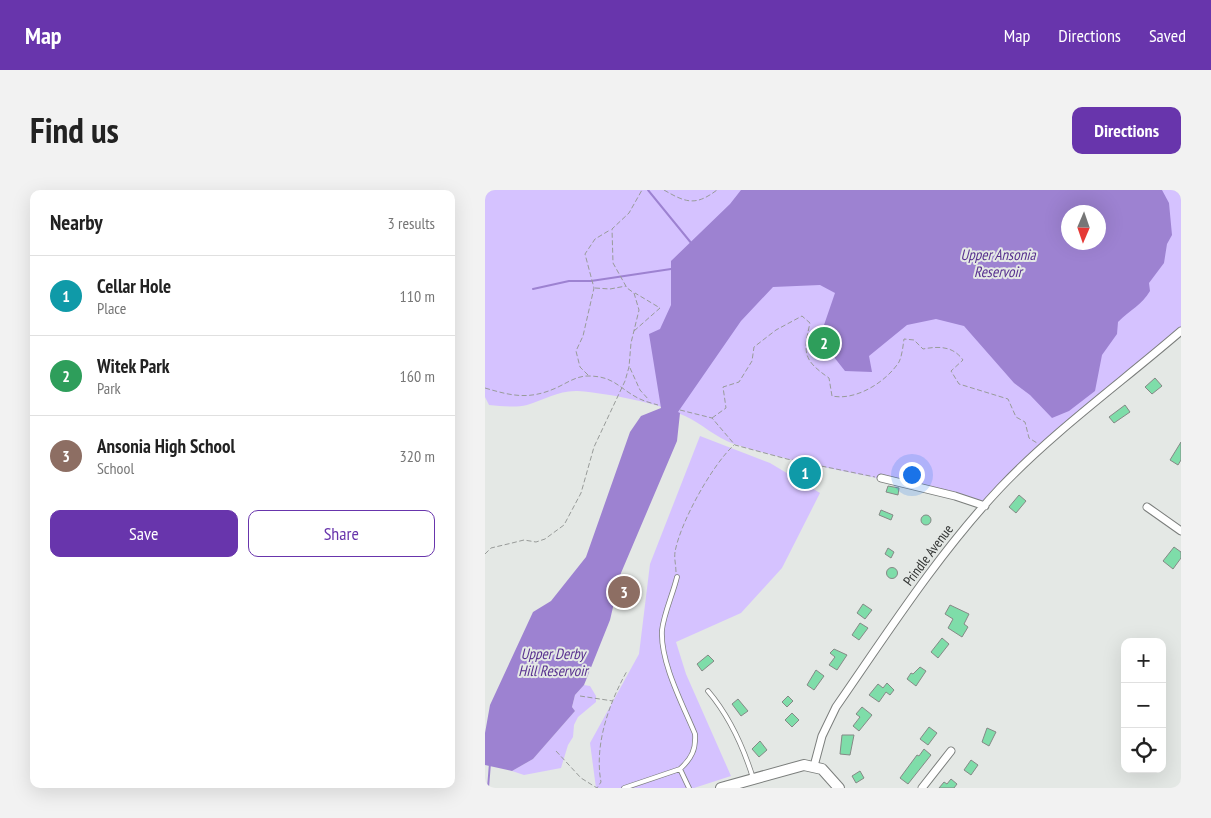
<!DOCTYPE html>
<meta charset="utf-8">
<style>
:root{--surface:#fff;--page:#f2f2f2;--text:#222;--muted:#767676;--line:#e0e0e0;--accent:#6835ac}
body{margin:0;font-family:"PT Sans Narrow",sans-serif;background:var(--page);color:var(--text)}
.controls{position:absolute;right:15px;bottom:15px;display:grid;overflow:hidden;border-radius:10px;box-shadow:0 5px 20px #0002}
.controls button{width:45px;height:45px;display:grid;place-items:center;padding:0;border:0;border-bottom:1px solid var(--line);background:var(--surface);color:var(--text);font:25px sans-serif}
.compass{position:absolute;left:576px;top:15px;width:45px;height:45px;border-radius:50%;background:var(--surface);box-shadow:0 5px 20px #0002;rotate:182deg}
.you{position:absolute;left:426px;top:284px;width:18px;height:18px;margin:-12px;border:4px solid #fff;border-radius:50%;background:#1a73e8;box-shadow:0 0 0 8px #1a73e833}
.badge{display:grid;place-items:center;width:32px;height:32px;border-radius:50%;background:var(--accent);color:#fff;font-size:16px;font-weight:700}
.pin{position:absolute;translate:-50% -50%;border:2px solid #fff;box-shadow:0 1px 5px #0006}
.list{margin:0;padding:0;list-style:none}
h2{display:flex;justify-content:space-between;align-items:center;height:65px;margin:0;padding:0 20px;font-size:21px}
h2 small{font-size:16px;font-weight:400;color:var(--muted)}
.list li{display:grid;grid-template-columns:32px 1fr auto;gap:15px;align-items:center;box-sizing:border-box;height:80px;padding:0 20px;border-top:1px solid var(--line)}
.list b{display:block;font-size:19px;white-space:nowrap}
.list p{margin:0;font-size:16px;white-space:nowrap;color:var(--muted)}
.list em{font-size:16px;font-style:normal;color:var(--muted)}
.actions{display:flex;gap:10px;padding:15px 20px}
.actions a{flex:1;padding:11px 0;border:1px solid var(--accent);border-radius:10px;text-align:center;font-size:18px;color:var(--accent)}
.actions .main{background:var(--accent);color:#fff}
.icon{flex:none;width:28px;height:28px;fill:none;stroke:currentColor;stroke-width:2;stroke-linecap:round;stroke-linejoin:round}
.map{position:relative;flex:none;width:696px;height:598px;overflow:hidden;border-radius:10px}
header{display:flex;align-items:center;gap:30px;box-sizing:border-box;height:70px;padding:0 25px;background:var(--accent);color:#fff}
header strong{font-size:24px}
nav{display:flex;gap:28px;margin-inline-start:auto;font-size:18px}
.intro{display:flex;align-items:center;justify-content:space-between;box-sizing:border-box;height:120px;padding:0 30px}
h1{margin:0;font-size:35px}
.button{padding:12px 22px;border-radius:10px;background:var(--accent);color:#fff;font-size:18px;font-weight:700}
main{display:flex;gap:30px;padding:0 30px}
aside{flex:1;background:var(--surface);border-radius:10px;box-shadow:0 5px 20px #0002}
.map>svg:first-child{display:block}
.green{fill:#d5c2ff;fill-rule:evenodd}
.water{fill:#9d82d1;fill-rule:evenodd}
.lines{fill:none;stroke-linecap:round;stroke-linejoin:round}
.stream{stroke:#9d82d1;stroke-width:2}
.building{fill:#7edda9;stroke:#858986}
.service-casing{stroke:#7b7e7c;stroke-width:5.5}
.minor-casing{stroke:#7b7e7c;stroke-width:9}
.secondary-casing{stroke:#7b7e7c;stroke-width:12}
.path{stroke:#989b99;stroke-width:1;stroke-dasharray:5 2.5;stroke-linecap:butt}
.service{stroke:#fff;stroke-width:4}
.minor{stroke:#fff;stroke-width:7}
.secondary{stroke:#fff;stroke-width:10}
.labels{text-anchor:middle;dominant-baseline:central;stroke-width:4;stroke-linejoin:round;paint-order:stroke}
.street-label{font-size:14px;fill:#313332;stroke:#e4e8e5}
.water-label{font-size:15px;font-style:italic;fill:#58318f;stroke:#e4e8e5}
</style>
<header>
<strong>Map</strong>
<nav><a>Map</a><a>Directions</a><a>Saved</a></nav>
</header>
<div class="intro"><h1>Find us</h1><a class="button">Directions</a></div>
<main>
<aside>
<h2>Nearby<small>3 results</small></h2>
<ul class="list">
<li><span class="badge" style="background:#0f9aa8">1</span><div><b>Cellar Hole</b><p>Place</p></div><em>110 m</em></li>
<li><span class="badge" style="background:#2e9e5b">2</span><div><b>Witek Park</b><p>Park</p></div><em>160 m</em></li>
<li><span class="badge" style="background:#8d6e63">3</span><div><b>Ansonia High School</b><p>School</p></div><em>320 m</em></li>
</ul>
<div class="actions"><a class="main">Save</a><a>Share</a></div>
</aside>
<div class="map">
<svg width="696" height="598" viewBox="0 0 696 598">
<rect width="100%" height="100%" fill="#e4e8e5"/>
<path class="green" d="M 0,0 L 693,0 L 696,5 L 696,137 L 574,242 L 499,314 C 417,289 330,280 249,254 C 231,248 216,233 200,226 C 170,212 126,204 93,201 C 74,200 59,210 42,215 C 30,218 17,216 4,215 L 0,207 ZM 584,22 L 614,22 L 614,52 L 584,52 Z
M 215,246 L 285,273 L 335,303 L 297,378 L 256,423 L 191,452 L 201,484 L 246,586 L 209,598 L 111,598 L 105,553 L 154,464 L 165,374 Z
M 99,495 L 105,496 L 111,506 L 111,512 L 93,527 L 89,535 L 88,547 L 83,555 L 76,578 L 39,585 L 27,581 L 48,569 L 90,521 L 87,517 L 90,505 Z"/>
<path class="water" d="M 256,0 L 677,0 L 684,13 L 687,45 L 682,54 L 679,73 L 664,93 L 665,101 C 657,115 645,120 633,132 L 632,144 L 617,165 L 610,201 L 584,221 L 567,228 L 545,205 L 529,193 L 479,136 L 451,129 L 422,135 L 384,166 L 387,182 L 360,181 L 341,157 L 339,135 L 350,103 L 335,95 L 288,97 L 256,131 L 193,222 L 195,223 L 192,251 L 136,383 L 125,430 L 99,495 L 90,505 L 87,517 L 90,521 L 48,569 L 27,581 L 0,575 L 0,543 L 5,515 L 48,422 L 66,411 L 101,367 L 145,242 L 156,226 L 176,218 L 164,144 L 175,139 L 186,115 L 186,71 L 245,14 ZM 584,22 L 614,22 L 614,52 L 584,52 Z"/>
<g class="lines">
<path class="stream" d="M 163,0 L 207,54
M 48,99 L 84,91 L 106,91 L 186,79
M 3,598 L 5,573"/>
</g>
<path class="building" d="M 670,188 L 677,196 L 667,204 L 660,197 Z
M 640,215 L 645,222 L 629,233 L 624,227 Z
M 696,252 L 696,270 L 693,275 L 685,270 Z
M 316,277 L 327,281 L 325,289 L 313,286 Z
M 403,296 L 414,298 L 413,305 L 401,302 Z
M 534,305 L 541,311 L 531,323 L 524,317 Z
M 396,320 L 408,325 L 406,330 L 394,325 Z
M436 330a5 5 0 1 1 10 0a5 5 0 1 1-10 0Z
M 689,357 L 696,362 L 696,368 L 688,379 L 678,371 Z
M 403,358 L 409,362 L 406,368 L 400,364 Z
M401.5 383a5.5 5.5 0 1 1 11 0a5.5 5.5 0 1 1-11 0Z
M 378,414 L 387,420 L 380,429 L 372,423 Z
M 465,415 L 484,424 L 479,434 L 483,437 L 477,447 L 463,438 L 468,429 L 460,424 Z
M 375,433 L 383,438 L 374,450 L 367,445 Z
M 457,448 L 464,454 L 453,468 L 446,462 Z
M 349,459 L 362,465 L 352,480 L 344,475 L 350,467 L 345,463 Z
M 223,465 L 229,471 L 217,481 L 212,474 Z
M 435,477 L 441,481 L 431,496 L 422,489 L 426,483 L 428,484 Z
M 331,480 L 339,486 L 329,500 L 322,495 Z
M 402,493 L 409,500 L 405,505 L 401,502 L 394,512 L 384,505 L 393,494 L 398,498 Z
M 303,506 L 308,511 L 302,517 L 297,512 Z
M 253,509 L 263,521 L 256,526 L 247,514 Z
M 377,517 L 387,525 L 374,541 L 368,536 L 375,527 L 371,524 Z
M 307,523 L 314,530 L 307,537 L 300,530 Z
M 444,537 L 452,543 L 443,555 L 435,549 Z
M 502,538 L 511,542 L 504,556 L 497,552 Z
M 357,545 L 369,545 L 365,565 L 355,564 Z
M 275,551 L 282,560 L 274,567 L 267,559 Z
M 439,559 L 446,565 L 423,594 L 415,588 L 432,565 L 434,566 Z
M 486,570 L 493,575 L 486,585 L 479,580 Z
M 375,581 L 379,588 L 371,593 L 367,586 Z
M 466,589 L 472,594 L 469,598 L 454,598 L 459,592 L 462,594 Z"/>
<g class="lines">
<defs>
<path id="service" d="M 192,387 C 188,404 179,423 177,440 C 175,472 198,515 210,544 C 211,559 207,568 195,579
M 223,501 C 245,527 258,556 268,588
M 139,598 L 195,579 L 204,598"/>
<path id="minor" d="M 396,288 L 470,306 L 500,316
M 662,317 L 696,341
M 329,576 L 337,546 L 351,517 C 403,442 453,364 515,298 C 569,241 637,192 696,141
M 437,598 L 466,561"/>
<path id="secondary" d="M 236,598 L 319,575 L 337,579 L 354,598"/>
</defs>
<use href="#service" class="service-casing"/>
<use href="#minor" class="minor-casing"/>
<use href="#secondary" class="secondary-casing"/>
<path class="path" d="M 179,0 C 201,13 211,16 232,0
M 110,98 L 125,99 L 141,96
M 149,141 L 175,118 L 150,103
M 145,178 L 155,200 L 164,210
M 103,185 L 95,177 L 91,161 L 98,146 L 109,98 L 100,64 L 110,49 L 125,40
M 0,198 C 27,206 44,210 71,198 C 82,193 91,186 103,186 C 128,186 133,197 151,207 C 158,211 166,213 173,215
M 195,220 L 227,228 L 250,255 L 302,269 L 390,287
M 227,228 L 241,218 L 238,197 L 254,192 L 267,171 L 269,157 L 291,140 L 317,126 L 325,133 C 318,163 318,170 344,188 L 347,206 C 371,211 401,192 414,172 C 417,166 418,156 419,149 L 429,150 L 438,159 C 454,156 468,156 478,170 L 466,181 L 474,194 L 523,209 L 531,227 L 540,232 L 544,248 L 552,253
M 0,364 L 6,358 L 27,353 L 39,350 L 51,352 L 60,349 L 79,335 L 96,303 L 109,257 L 140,191 L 144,177 L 146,153 L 154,120 L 149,103 L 142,98 L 128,73 L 127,39 L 144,23 L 157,0
M 191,382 C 191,375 189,369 190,362 C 195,333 227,275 249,255
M 95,506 L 128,511
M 71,561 L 96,588 L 112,598 L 116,592 C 109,555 124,513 142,481"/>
<use href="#service" class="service"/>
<use href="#minor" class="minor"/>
<use href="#secondary" class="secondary"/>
</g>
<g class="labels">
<g class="street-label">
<text transform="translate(443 365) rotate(-53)">Prindle Avenue</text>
</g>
<g class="water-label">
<text x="513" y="64">Upper Ansonia<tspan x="513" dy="17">Reservoir</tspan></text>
<text x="68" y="463">Upper Derby<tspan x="68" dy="17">Hill Reservoir</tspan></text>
</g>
</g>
</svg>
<div class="controls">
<button>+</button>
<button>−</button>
<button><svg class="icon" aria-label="locate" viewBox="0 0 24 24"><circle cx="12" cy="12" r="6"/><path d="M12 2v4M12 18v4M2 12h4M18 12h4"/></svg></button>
</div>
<svg class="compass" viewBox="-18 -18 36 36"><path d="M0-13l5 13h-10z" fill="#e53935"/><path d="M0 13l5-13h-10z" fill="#767676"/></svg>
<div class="you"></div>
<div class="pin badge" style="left:320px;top:283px;background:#0f9aa8">1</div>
<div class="pin badge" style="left:339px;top:153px;background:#2e9e5b">2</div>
<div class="pin badge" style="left:139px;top:402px;background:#8d6e63">3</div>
</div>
</main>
